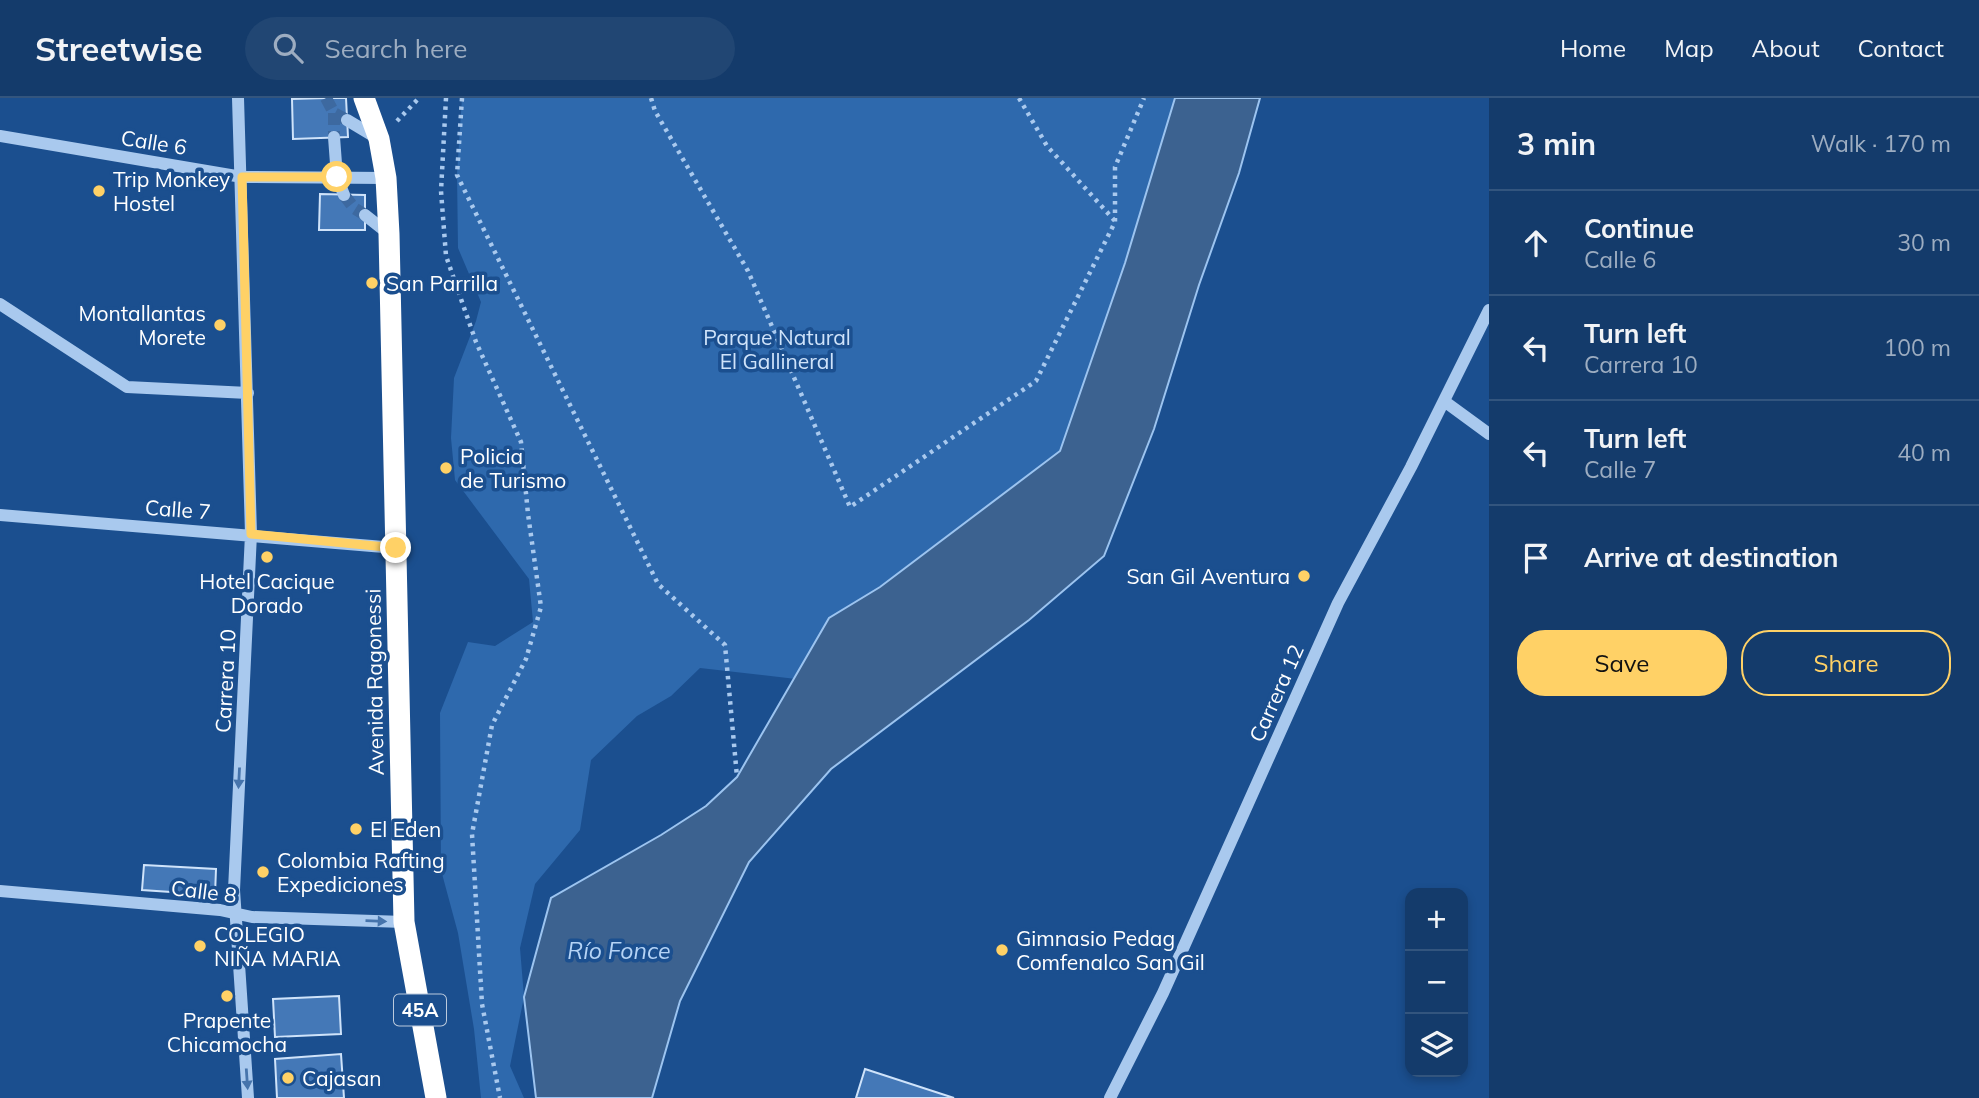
<!DOCTYPE html>
<meta charset="utf-8">
<style>
:root{--surface:#143b6b;--page:#214673;--text:#f1f3f6;--muted:#9dadc1;--line:#33557e;--accent:#ffd166}
body{margin:0;font-family:Mulish,sans-serif;background:var(--page);color:var(--text)}
.controls{position:absolute;right:21px;bottom:21px;display:grid;overflow:hidden;border-radius:14px;box-shadow:0 4px 10px #0003}
.controls button{width:63px;height:63px;display:grid;place-items:center;padding:0;border:0;border-bottom:2px solid var(--line);background:var(--surface);color:var(--text);font:35px sans-serif}
.stop{position:absolute;width:21px;height:21px;margin:-16px;border:5px solid #ffd166;border-radius:50%;background:#fff}
.stop.end{background:#ffd166;border-color:#fff;box-shadow:0 2px 7px #0008}
.list{margin:0;padding:0;list-style:none}
h2{display:flex;justify-content:space-between;align-items:center;height:91px;margin:0;padding:0 28px;font-size:30px}
h2 small{font-size:23px;font-weight:400;color:var(--muted)}
.list li{display:grid;grid-template-columns:46px 1fr auto;gap:21px;align-items:center;box-sizing:border-box;height:105px;padding:0 28px;border-top:2px solid var(--line)}
.list b{display:block;font-size:26px;white-space:nowrap}
.list p{margin:0;font-size:23px;white-space:nowrap;color:var(--muted)}
.list em{font-size:23px;font-style:normal;color:var(--muted)}
.actions{display:flex;gap:14px;padding:21px 28px}
.actions a{flex:1;padding:16px 0;border:2px solid var(--accent);border-radius:28px;text-align:center;font-size:24px;color:var(--accent)}
.actions .main{background:var(--accent);color:#111}
.icon{flex:none;width:38px;height:38px;fill:none;stroke:currentColor;stroke-width:2;stroke-linecap:round;stroke-linejoin:round}
.map{position:relative;flex:none;width:1489px;height:1000px;overflow:hidden}
header{display:flex;align-items:center;gap:42px;box-sizing:border-box;height:98px;padding:0 35px;background:var(--surface);border-bottom:2px solid var(--line)}
header strong{font-size:33px}
nav{display:flex;gap:38px;margin-inline-start:auto;font-size:24px}
.search{width:490px;height:63px;background:var(--page);display:flex;align-items:center;gap:18px;box-sizing:border-box;padding:0 24px;border-radius:38px;color:var(--muted);font-size:26px}
main{display:flex}
aside{flex:1;background:var(--surface)}
.map>svg:first-child{display:block}
.green{fill:#2e69ad}
.water{fill:#3c6290;stroke:#9cc4f0;stroke-width:2}
.building{fill:#4478b7;stroke:#cfe3fa;stroke-width:2}
.lines{fill:none;stroke-linecap:round;stroke-linejoin:round}
.minor-tunnel{stroke:#3d69a0;stroke-width:12;stroke-dasharray:12 6;stroke-linecap:butt}
.path{stroke:#a9c9ee;stroke-width:4.5;stroke-dasharray:3.5 5;stroke-linecap:butt}
.minor{stroke:#a9c9ee;stroke-width:12}
.highway{stroke:#fff;stroke-width:21}
.oneway{fill:#4674ac}
.route{stroke:#ffd166;stroke-width:9}
.poi-dot{fill:#ffd166;stroke:#1b4f8f;stroke-width:2.5}
.labels{text-anchor:middle;dominant-baseline:central;stroke-width:7;stroke-linejoin:round;paint-order:stroke}
.shield{fill:#1b4f8f;stroke:#bbcadd;stroke-width:2}
.shield-label{font-size:19px;font-weight:bold;fill:#fff}
.street-label{font-size:21px;fill:#fff;stroke:#1b4f8f}
.poi-label{font-size:21px;fill:#fff;stroke:#1b4f8f;text-anchor:start}
.park-label{font-size:21px;fill:#cfe3fa;stroke:#1b4f8f}
.water-label{font-size:23px;font-style:italic;fill:#b5d3f5;stroke:#1b4f8f}
</style>
<header>
<strong>Streetwise</strong>
<div class="search"><svg class="icon" aria-label="search" viewBox="0 0 24 24"><circle cx="10" cy="10" r="6"/><path d="M15 15l6 6"/></svg>Search here</div>
<nav><a>Home</a><a>Map</a><a>About</a><a>Contact</a></nav>
</header>
<main>
<div class="map">
<svg width="1489" height="1000" viewBox="0 0 1489 1000">
<rect width="100%" height="100%" fill="#1b4f8f"/>
<path class="green" d="M 462,0 L 1176,0 L 1125,165 L 1060,353 L 880,489 L 829,520 L 796,581 L 700,570 L 671,598 L 637,618 L 591,662 L 580,732 L 535,786 L 520,850 L 524,899 L 510,968 L 524,1000 L 481,1000 L 474,931 L 458,835 L 441,772 L 440,615 L 468,544 L 495,548 L 533,524 L 529,481 L 455,382 L 451,340 L 454,280 L 476,223 L 481,204 L 458,150 L 457,76 Z"/>
<path class="water" d="M 1175,0 L 1260,0 L 1239,75 L 1199,187 L 1154,331 L 1104,458 L 1029,522 L 831,671 L 749,764 L 680,903 L 652,1000 L 536,1000 L 524,899 L 551,800 L 661,737 L 706,708 L 737,679 L 829,520 L 880,489 L 1060,353 L 1125,165 Z"/>
<path class="building" d="M 326,0 L 346,0 L 348,39 L 293,41 L 292,1 Z
M 320,96 L 365,97 L 365,132 L 319,132 Z
M 144,767 L 216,771 L 215,797 L 142,792 Z
M 339,898 L 341,936 L 275,939 L 273,901 Z
M 341,956 L 344,1000 L 277,1000 L 275,961 Z
M 865,971 L 954,1000 L 856,1000 Z"/>
<g class="lines">
<path class="minor-tunnel" d="M 326,0 L 334,15 L 347,22
M 334,15 L 334,39
M 344,97 L 354,110 L 365,117"/>
<path class="path" d="M 446,0 L 441,93 L 446,158 L 476,244 L 521,344 L 528,416 L 541,509 L 526,561 L 492,627 L 472,736 L 482,906 L 500,1000
M 462,0 L 457,77 L 658,486 L 725,547 L 737,679
M 651,0 L 655,13 L 748,173 L 850,409 L 1036,283 L 1115,124 L 1115,69 L 1144,0
M 1019,0 L 1047,48 L 1115,123
M 397,23 L 419,0"/>
<path class="minor" d="M 238,0 L 251,436 L 234,792 L 248,1000
M 347,22 L 377,40
M 0,38 L 242,79 L 386,80
M 334,39 L 337,79 L 344,97
M 365,117 L 389,136
M 0,206 L 127,289 L 248,295
M 1444,303 L 1489,336
M 0,417 L 396,450
M 0,793 L 220,812 L 252,819 L 404,824
M 1110,1000 L 1163,895 L 1338,505 L 1411,369 L 1489,212"/>
<path class="highway" d="M 364,0 L 379,41 L 386,80 L 389,136 L 404,824 L 436,1000"/>
</g>
<defs><path id="oneway-solid" d="M-6-.8H1V-3.2L6.5 0L1 3.2V.8H-6Z" transform="scale(1.75)"/></defs>
<g class="oneway">
<use href="#oneway-solid" transform="translate(239 680) rotate(93)"/>
<use href="#oneway-solid" transform="translate(376 823) rotate(2)"/>
<use href="#oneway-solid" transform="translate(247 981) rotate(86)"/>
</g>
<g class="lines">
<path class="route" d="M 337,79 L 242,79 L 251,436 L 396,450"/>
</g>
<g class="poi-dot">
<circle cx="99" cy="93" r="7"/>
<circle cx="372" cy="185" r="7"/>
<circle cx="220" cy="227" r="7"/>
<circle cx="446" cy="370" r="7"/>
<circle cx="267" cy="459" r="7"/>
<circle cx="1304" cy="478" r="7"/>
<circle cx="356" cy="731" r="7"/>
<circle cx="263" cy="774" r="7"/>
<circle cx="200" cy="848" r="7"/>
<circle cx="1002" cy="852" r="7"/>
<circle cx="227" cy="898" r="7"/>
<circle cx="288" cy="980" r="7"/>
</g>
<g class="labels">
<rect class="shield" x="394" y="896.5" width="52" height="31" rx="5"/>
<g class="shield-label">
<text x="420" y="912">45A</text>
</g>
<g class="street-label">
<text transform="translate(154 44) rotate(9)">Calle 6</text>
<text transform="translate(178 411) rotate(4)">Calle 7</text>
<text transform="translate(225 583) rotate(-87)">Carrera 10</text>
<text transform="translate(374 584) rotate(-91)">Avenida Ragonessi</text>
<text transform="translate(1276 595) rotate(-66)">Carrera 12</text>
<text transform="translate(204 793) rotate(7)">Calle 8</text>
</g>
<g class="poi-label">
<text x="113" y="81">Trip Monkey<tspan x="113" dy="24">Hostel</tspan></text>
<text x="386" y="185">San Parrilla</text>
<text x="206" y="215" text-anchor="end">Montallantas<tspan x="206" dy="24">Morete</tspan></text>
<text x="460" y="358">Policia<tspan x="460" dy="24">de Turismo</tspan></text>
<text x="1290" y="478" text-anchor="end">San Gil Aventura</text>
<text x="267" y="483" text-anchor="middle">Hotel Cacique<tspan x="267" dy="24">Dorado</tspan></text>
<text x="370" y="731">El Eden</text>
<text x="277" y="762">Colombia Rafting<tspan x="277" dy="24">Expediciones</tspan></text>
<text x="214" y="836">COLEGIO<tspan x="214" dy="24">NIÑA MARIA</tspan></text>
<text x="1016" y="840">Gimnasio Pedag<tspan x="1016" dy="24">Comfenalco San Gil</tspan></text>
<text x="227" y="922" text-anchor="middle">Prapente<tspan x="227" dy="24">Chicamocha</tspan></text>
<text x="302" y="980">Cajasan</text>
</g>
<g class="park-label">
<text x="777" y="239">Parque Natural<tspan x="777" dy="24">El Gallineral</tspan></text>
</g>
<g class="water-label">
<text x="619" y="852">Río Fonce</text>
</g>
</g>
</svg>
<div class="controls">
<button>+</button>
<button>−</button>
<button><svg class="icon" aria-label="layers" viewBox="0 0 24 24"><path d="M12 4l9 5-9 5-9-5zM3 14l9 5 9-5"/></svg></button>
</div>
<div class="stop" style="left:337px;top:79px"></div>
<div class="stop end" style="left:396px;top:450px"></div>
</div>
<aside>
<h2>3 min<small>Walk · 170 m</small></h2>
<ul class="list">
<li><svg class="icon" aria-label="ahead" viewBox="0 0 24 24"><path d="M12 20V5M6 11l6-6 6 6"/></svg><div><b>Continue</b><p>Calle 6</p></div><em>30 m</em></li>
<li><svg class="icon" aria-label="left" viewBox="0 0 24 24"><path d="M17 20v-9H6M10 6l-5 5 5 5"/></svg><div><b>Turn left</b><p>Carrera 10</p></div><em>100 m</em></li>
<li><svg class="icon" aria-label="left" viewBox="0 0 24 24"><path d="M17 20v-9H6M10 6l-5 5 5 5"/></svg><div><b>Turn left</b><p>Calle 7</p></div><em>40 m</em></li>
<li><svg class="icon" aria-label="arrive" viewBox="0 0 24 24"><path d="M6 21V4h12l-3 4 3 4H6"/></svg><div><b>Arrive at destination</b></div></li>
</ul>
<div class="actions"><a class="main">Save</a><a>Share</a></div>
</aside>
</main>
